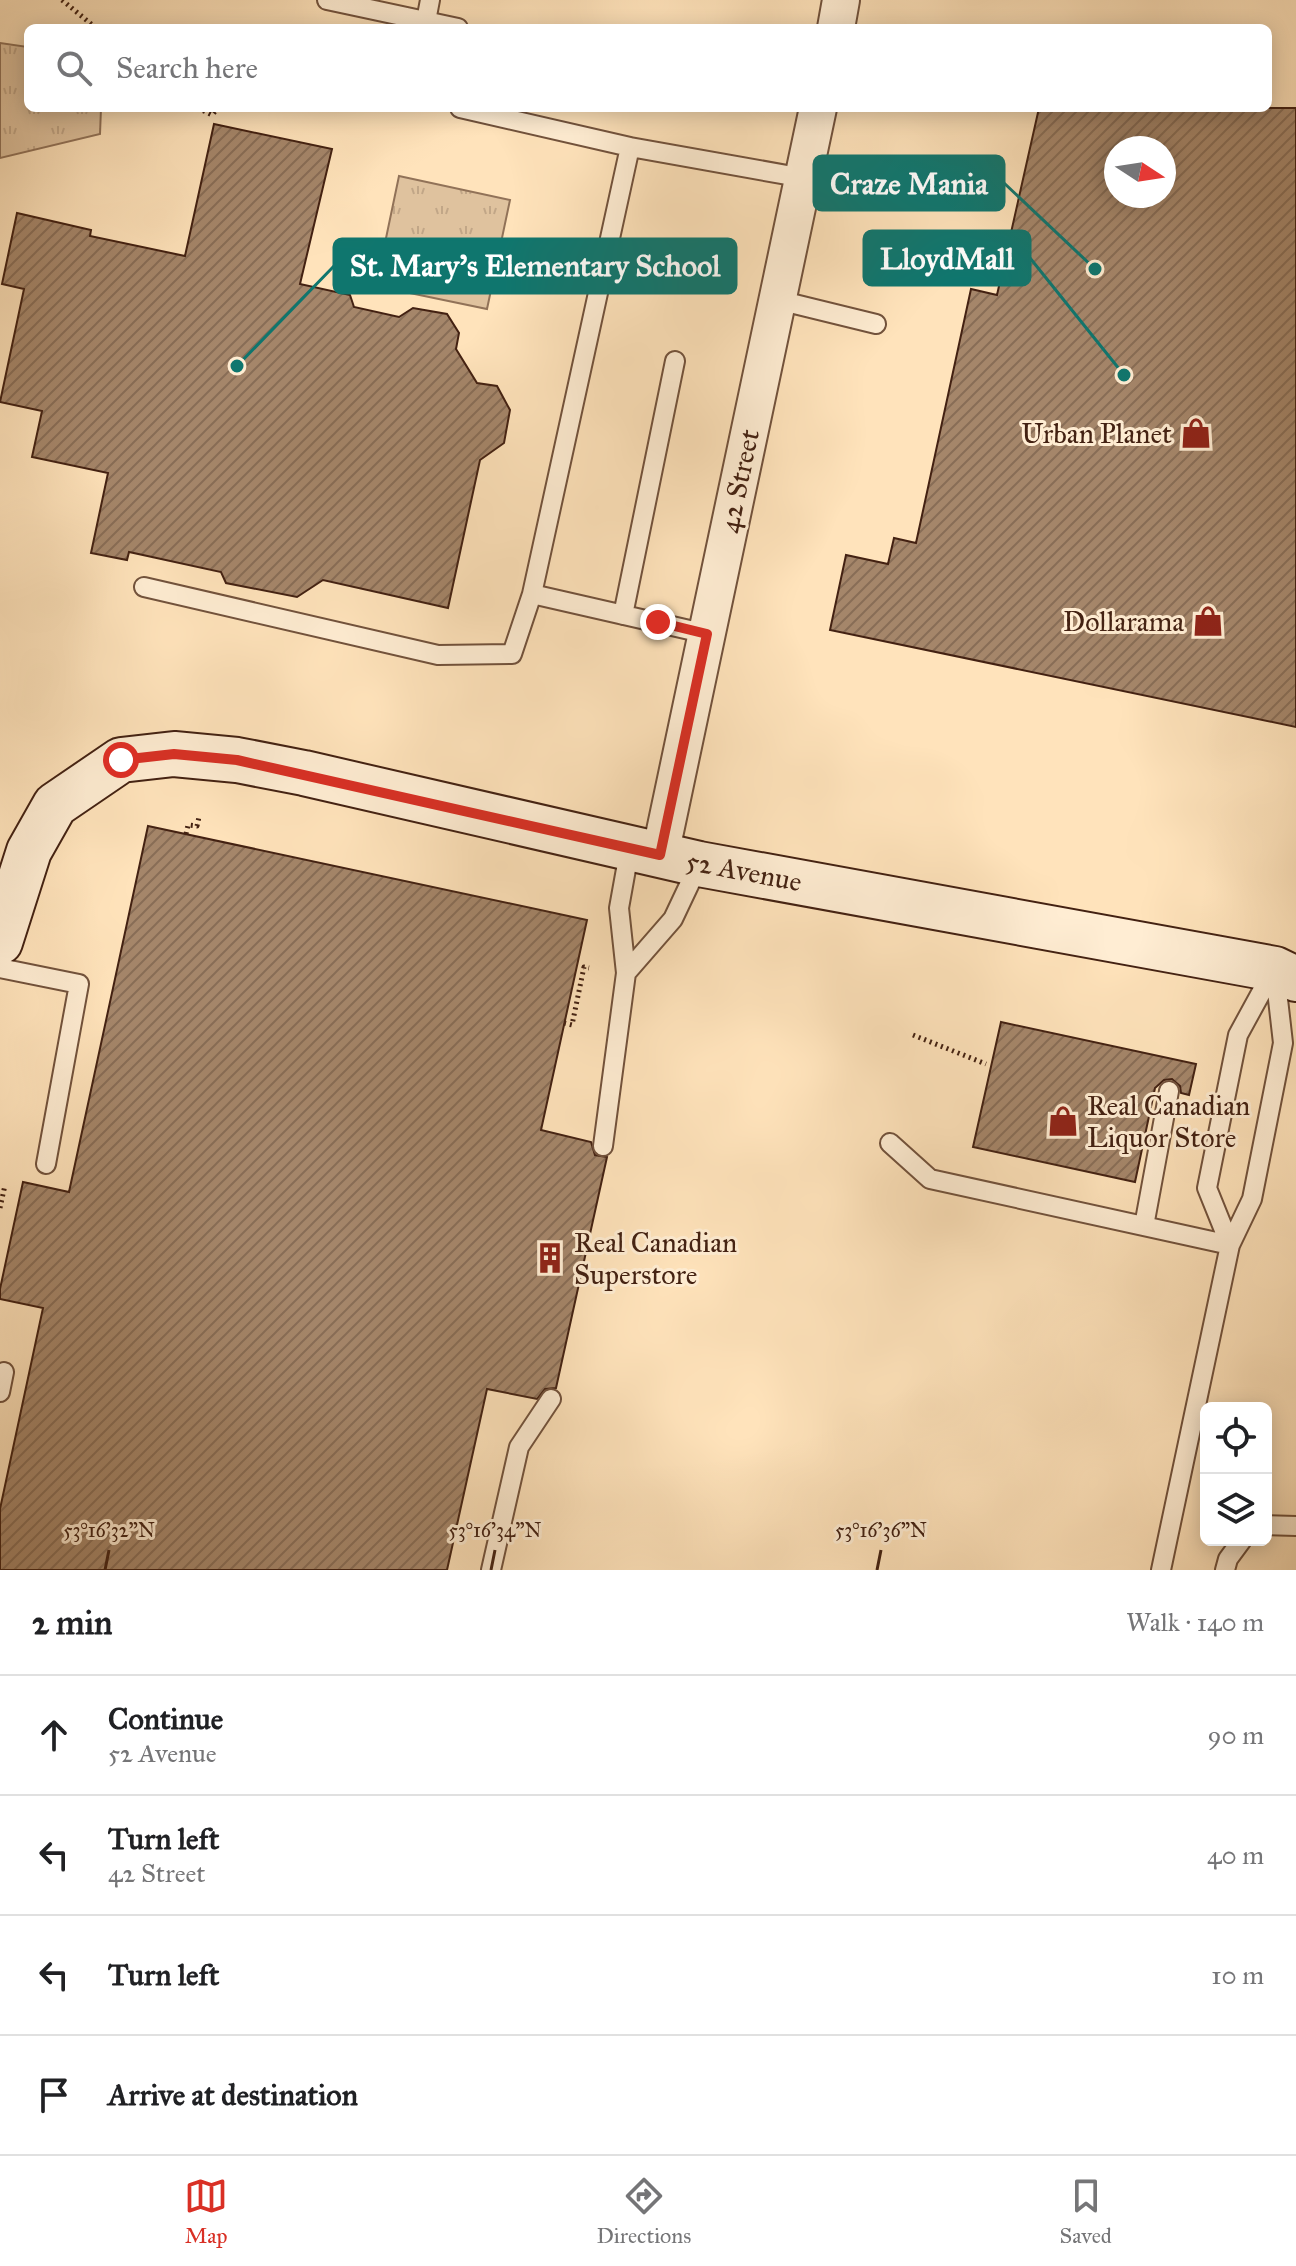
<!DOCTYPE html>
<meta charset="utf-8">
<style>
:root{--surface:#fff;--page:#f2f2f2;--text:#202124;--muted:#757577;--line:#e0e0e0;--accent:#d93025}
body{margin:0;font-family:"IM FELL Great Primer",serif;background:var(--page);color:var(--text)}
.controls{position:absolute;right:24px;bottom:24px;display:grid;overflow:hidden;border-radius:12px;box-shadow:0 4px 20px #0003}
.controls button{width:72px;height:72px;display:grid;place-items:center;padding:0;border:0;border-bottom:2px solid var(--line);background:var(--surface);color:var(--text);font:40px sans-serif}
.compass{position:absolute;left:1104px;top:136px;width:72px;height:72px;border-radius:50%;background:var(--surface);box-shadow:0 4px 20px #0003;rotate:102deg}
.stop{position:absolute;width:24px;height:24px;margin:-18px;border:6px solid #d93025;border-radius:50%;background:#fff}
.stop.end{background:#d93025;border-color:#fff;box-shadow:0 2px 8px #0008}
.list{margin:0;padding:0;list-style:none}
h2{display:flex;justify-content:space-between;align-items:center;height:104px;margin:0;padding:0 32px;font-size:34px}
h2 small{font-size:26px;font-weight:400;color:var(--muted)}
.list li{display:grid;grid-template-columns:52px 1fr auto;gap:24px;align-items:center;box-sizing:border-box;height:120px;padding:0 32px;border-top:2px solid var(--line)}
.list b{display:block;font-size:30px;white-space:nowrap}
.list p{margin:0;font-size:26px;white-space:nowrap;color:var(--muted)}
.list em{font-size:26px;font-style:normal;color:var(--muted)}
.icon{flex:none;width:44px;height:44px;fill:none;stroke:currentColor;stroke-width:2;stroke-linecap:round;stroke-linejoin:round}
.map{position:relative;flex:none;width:1296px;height:1570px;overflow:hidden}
.search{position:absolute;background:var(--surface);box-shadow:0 4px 20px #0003;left:24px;right:24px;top:24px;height:88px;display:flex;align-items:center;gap:20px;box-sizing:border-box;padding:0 28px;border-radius:12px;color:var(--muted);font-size:30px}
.sheet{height:584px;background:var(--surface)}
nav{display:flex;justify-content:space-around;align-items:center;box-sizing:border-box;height:112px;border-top:2px solid var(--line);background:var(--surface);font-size:22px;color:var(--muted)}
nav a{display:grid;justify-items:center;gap:4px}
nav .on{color:var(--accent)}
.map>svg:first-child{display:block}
.grass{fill:url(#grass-tufts);stroke:#917258;stroke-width:2}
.building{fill:url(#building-hatch);stroke:#432112;stroke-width:2;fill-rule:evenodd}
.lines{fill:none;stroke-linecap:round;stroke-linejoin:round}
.lane-casing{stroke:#72523c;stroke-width:22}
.street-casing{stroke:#72523c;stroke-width:40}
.secondary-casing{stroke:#432112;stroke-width:48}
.path{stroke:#432112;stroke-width:5;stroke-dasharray:2 4;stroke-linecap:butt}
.lane{stroke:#ffedd3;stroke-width:18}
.street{stroke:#ffedd3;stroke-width:36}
.secondary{stroke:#ffedd3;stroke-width:44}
.route{stroke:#d93025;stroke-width:10}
.ticks{fill:none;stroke:#432112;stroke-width:3}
.labels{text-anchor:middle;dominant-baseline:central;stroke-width:6;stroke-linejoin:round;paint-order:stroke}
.poi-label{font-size:28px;fill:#432112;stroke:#ffedd3;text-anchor:end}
.street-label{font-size:28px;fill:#432112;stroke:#ffedd3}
.ticks-label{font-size:20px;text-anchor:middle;fill:#432112;stroke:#ffedd3;stroke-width:6;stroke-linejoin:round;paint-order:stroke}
.leader{fill:none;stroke:#0f766e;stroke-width:3}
.callout-dot{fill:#0f766e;stroke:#ffedd3;stroke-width:3}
.callout{fill:#0f766e;stroke:#0f766e;stroke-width:3}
.callout-label{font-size:30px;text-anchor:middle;font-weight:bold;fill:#fff}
</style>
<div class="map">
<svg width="1296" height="1570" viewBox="0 0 1296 1570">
<defs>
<pattern id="grass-tufts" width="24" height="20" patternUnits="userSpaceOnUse" patternTransform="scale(2)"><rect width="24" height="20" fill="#dfc29e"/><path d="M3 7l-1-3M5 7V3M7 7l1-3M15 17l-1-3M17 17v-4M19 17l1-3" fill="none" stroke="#c1a687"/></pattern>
<pattern id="building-hatch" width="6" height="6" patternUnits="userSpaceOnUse" patternTransform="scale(2)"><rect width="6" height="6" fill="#a5866a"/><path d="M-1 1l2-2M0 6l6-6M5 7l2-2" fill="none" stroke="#886d56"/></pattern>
</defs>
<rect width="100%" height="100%" fill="#ffe3bb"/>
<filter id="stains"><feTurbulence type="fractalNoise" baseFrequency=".0025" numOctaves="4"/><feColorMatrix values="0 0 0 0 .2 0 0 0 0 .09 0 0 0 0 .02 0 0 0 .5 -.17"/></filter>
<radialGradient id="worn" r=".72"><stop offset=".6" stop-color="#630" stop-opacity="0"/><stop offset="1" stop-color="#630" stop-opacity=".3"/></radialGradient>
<path class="grass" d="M 0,43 L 28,47 L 28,108 L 101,108 L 100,134 L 0,158 Z
M 399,176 L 510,200 L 487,309 L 376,286 Z"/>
<path class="building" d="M 1039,108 L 1296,108 L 1296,727 L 830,630 L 846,555 L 888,564 L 894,538 L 916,543 L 971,289 L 997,295 ZM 1116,148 L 1164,148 L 1164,196 L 1116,196 Z
M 214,124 L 332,149 L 300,284 L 350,295 L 354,307 L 399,317 L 413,308 L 447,314 L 459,333 L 456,349 L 477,383 L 497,386 L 510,410 L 504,443 L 480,460 L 448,608 L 323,580 L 297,597 L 226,583 L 221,572 L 129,552 L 127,560 L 91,553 L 108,473 L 32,457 L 42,411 L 0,402 L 24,289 L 2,284 L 17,213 L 91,230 L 90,236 L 185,256 Z
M 148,826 L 587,920 L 541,1130 L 591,1142 L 595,1155 L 607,1157 L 556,1388 L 545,1389 L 537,1399 L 487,1389 L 447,1570 L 0,1570 L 0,1509 L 43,1308 L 0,1299 L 0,1289 L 23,1182 L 69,1192 Z
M 1001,1022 L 1196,1064 L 1189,1095 L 1181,1093 L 1180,1086 L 1172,1079 L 1164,1080 L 1155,1088 L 1135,1182 L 973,1147 Z"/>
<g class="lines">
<defs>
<path id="lane" d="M 327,0 L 458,28
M 426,21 L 430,0
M 460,108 L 630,147
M 778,300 L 876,324
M 144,587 L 438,655 L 512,654 L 532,594
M 623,615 L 675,361
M 707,634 L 532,594 L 630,147 L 804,178
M 0,968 L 79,984 L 46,1164
M 626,973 L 673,919 L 699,864
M 890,1143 L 930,1179 L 1230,1245
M 603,1146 L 626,973 L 619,908 L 630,847
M 1144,1226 L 1169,1091
M 1230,1245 L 1207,1188 L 1238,1035 L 1274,969
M 0,1392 L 4,1372
M 1266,1525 L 1296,1526
M 491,1570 L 519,1447 L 551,1399
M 1161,1570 L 1230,1245 L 1252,1199 L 1283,1043 L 1275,973
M 1225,1570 L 1228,1559 L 1242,1540"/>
<path id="street" d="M 836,28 L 841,0
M 660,855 L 818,108"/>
<path id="secondary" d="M 0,942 L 29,851 L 55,805 L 121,760 L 174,754 L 237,760 L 304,773 L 699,864 L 1275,969 L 1296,979"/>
</defs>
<use href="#lane" class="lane-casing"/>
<use href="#street" class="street-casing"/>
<use href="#secondary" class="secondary-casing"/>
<path class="path" d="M 62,0 L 96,28
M 198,108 L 212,115 L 218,108
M 186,834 L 188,825 L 197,826 L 199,817
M 564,1023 L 572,1025 L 584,967 L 589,968
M 913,1035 L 986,1064
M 0,1208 L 5,1185"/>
<use href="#lane" class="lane"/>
<use href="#street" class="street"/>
<use href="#secondary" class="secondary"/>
</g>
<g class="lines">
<path class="route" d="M 121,760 L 174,754 L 237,760 L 660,855 L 707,634 L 658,622"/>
</g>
<path class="ticks" d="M 105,1570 L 109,1550M 491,1570 L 495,1550M 877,1570 L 881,1550"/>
<defs>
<symbol id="shop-bare" viewBox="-9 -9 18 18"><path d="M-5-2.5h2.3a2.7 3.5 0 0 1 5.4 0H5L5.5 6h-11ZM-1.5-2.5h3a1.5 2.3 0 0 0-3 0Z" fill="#8f2418" stroke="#ffedd3" stroke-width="2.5" paint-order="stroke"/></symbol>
<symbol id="building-bare" viewBox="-9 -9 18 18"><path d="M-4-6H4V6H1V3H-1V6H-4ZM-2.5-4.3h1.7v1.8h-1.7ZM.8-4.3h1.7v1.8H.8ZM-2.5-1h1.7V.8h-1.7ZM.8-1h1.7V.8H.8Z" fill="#8f2418" stroke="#ffedd3" stroke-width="2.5" paint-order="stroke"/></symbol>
</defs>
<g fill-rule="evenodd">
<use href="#shop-bare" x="1174" y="411" width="44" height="44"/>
<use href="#shop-bare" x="1186" y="599" width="44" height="44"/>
<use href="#shop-bare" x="1041" y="1099" width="44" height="44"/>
<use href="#building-bare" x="528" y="1236" width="44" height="44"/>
</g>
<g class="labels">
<g class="poi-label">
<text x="1172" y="433">Urban Planet</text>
<text x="1184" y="621">Dollarama</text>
<text x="1087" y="1105" text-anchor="start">Real Canadian<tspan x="1087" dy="32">Liquor Store</tspan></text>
<text x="574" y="1242" text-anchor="start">Real Canadian<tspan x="574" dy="32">Superstore</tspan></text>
</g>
<g class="street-label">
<text transform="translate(739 481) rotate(-78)">42 Street</text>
<text transform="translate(744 871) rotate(11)">52 Avenue</text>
</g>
</g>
<g class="ticks-label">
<text x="109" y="1537">53°16'32"N</text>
<text x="495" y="1537">53°16'34"N</text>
<text x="881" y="1537">53°16'36"N</text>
</g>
<path class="leader" d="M1095 269L1004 183M1124 375L1030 258M237 366L334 266"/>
<g class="callout-dot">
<circle cx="1095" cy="269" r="8"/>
<circle cx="1124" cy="375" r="8"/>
<circle cx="237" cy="366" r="8"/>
</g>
<g class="callout">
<rect x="814" y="156" width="190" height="54" rx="8"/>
<rect x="864" y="231" width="166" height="54" rx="8"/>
<rect x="334" y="239" width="402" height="54" rx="8"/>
</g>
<g class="callout-label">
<text x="909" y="194">Craze Mania</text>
<text x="947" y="269">LloydMall</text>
<text x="535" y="276">St. Mary's Elementary School</text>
</g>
<rect width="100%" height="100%" filter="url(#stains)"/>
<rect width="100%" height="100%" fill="url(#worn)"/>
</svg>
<div class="controls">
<button><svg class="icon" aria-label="locate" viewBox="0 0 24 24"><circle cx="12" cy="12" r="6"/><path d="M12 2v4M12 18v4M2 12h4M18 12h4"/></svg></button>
<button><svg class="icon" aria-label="layers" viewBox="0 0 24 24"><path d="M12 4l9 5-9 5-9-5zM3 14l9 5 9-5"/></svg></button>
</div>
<svg class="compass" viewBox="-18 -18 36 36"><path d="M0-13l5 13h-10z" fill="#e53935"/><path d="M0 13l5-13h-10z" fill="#757577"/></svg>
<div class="stop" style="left:121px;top:760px"></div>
<div class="stop end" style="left:658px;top:622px"></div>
<div class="search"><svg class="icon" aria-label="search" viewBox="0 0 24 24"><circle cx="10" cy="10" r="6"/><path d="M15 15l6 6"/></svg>Search here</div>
</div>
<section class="sheet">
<h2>2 min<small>Walk · 140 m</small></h2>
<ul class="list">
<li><svg class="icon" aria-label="ahead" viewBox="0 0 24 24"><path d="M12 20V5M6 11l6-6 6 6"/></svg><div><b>Continue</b><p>52 Avenue</p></div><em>90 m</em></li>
<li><svg class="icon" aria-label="left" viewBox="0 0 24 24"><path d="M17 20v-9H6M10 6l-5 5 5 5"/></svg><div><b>Turn left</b><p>42 Street</p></div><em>40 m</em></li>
<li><svg class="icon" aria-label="left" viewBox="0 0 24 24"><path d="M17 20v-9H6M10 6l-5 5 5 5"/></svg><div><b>Turn left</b></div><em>10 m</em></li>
<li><svg class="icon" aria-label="arrive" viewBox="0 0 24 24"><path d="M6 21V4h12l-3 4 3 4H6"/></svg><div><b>Arrive at destination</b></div></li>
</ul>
</section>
<nav>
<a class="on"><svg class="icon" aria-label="map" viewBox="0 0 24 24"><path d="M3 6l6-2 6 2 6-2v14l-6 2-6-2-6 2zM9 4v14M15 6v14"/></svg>Map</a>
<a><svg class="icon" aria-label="directions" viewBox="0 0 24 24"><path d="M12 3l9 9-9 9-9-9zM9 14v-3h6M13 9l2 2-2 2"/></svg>Directions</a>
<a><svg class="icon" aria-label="saved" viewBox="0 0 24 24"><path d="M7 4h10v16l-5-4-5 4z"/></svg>Saved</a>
</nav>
